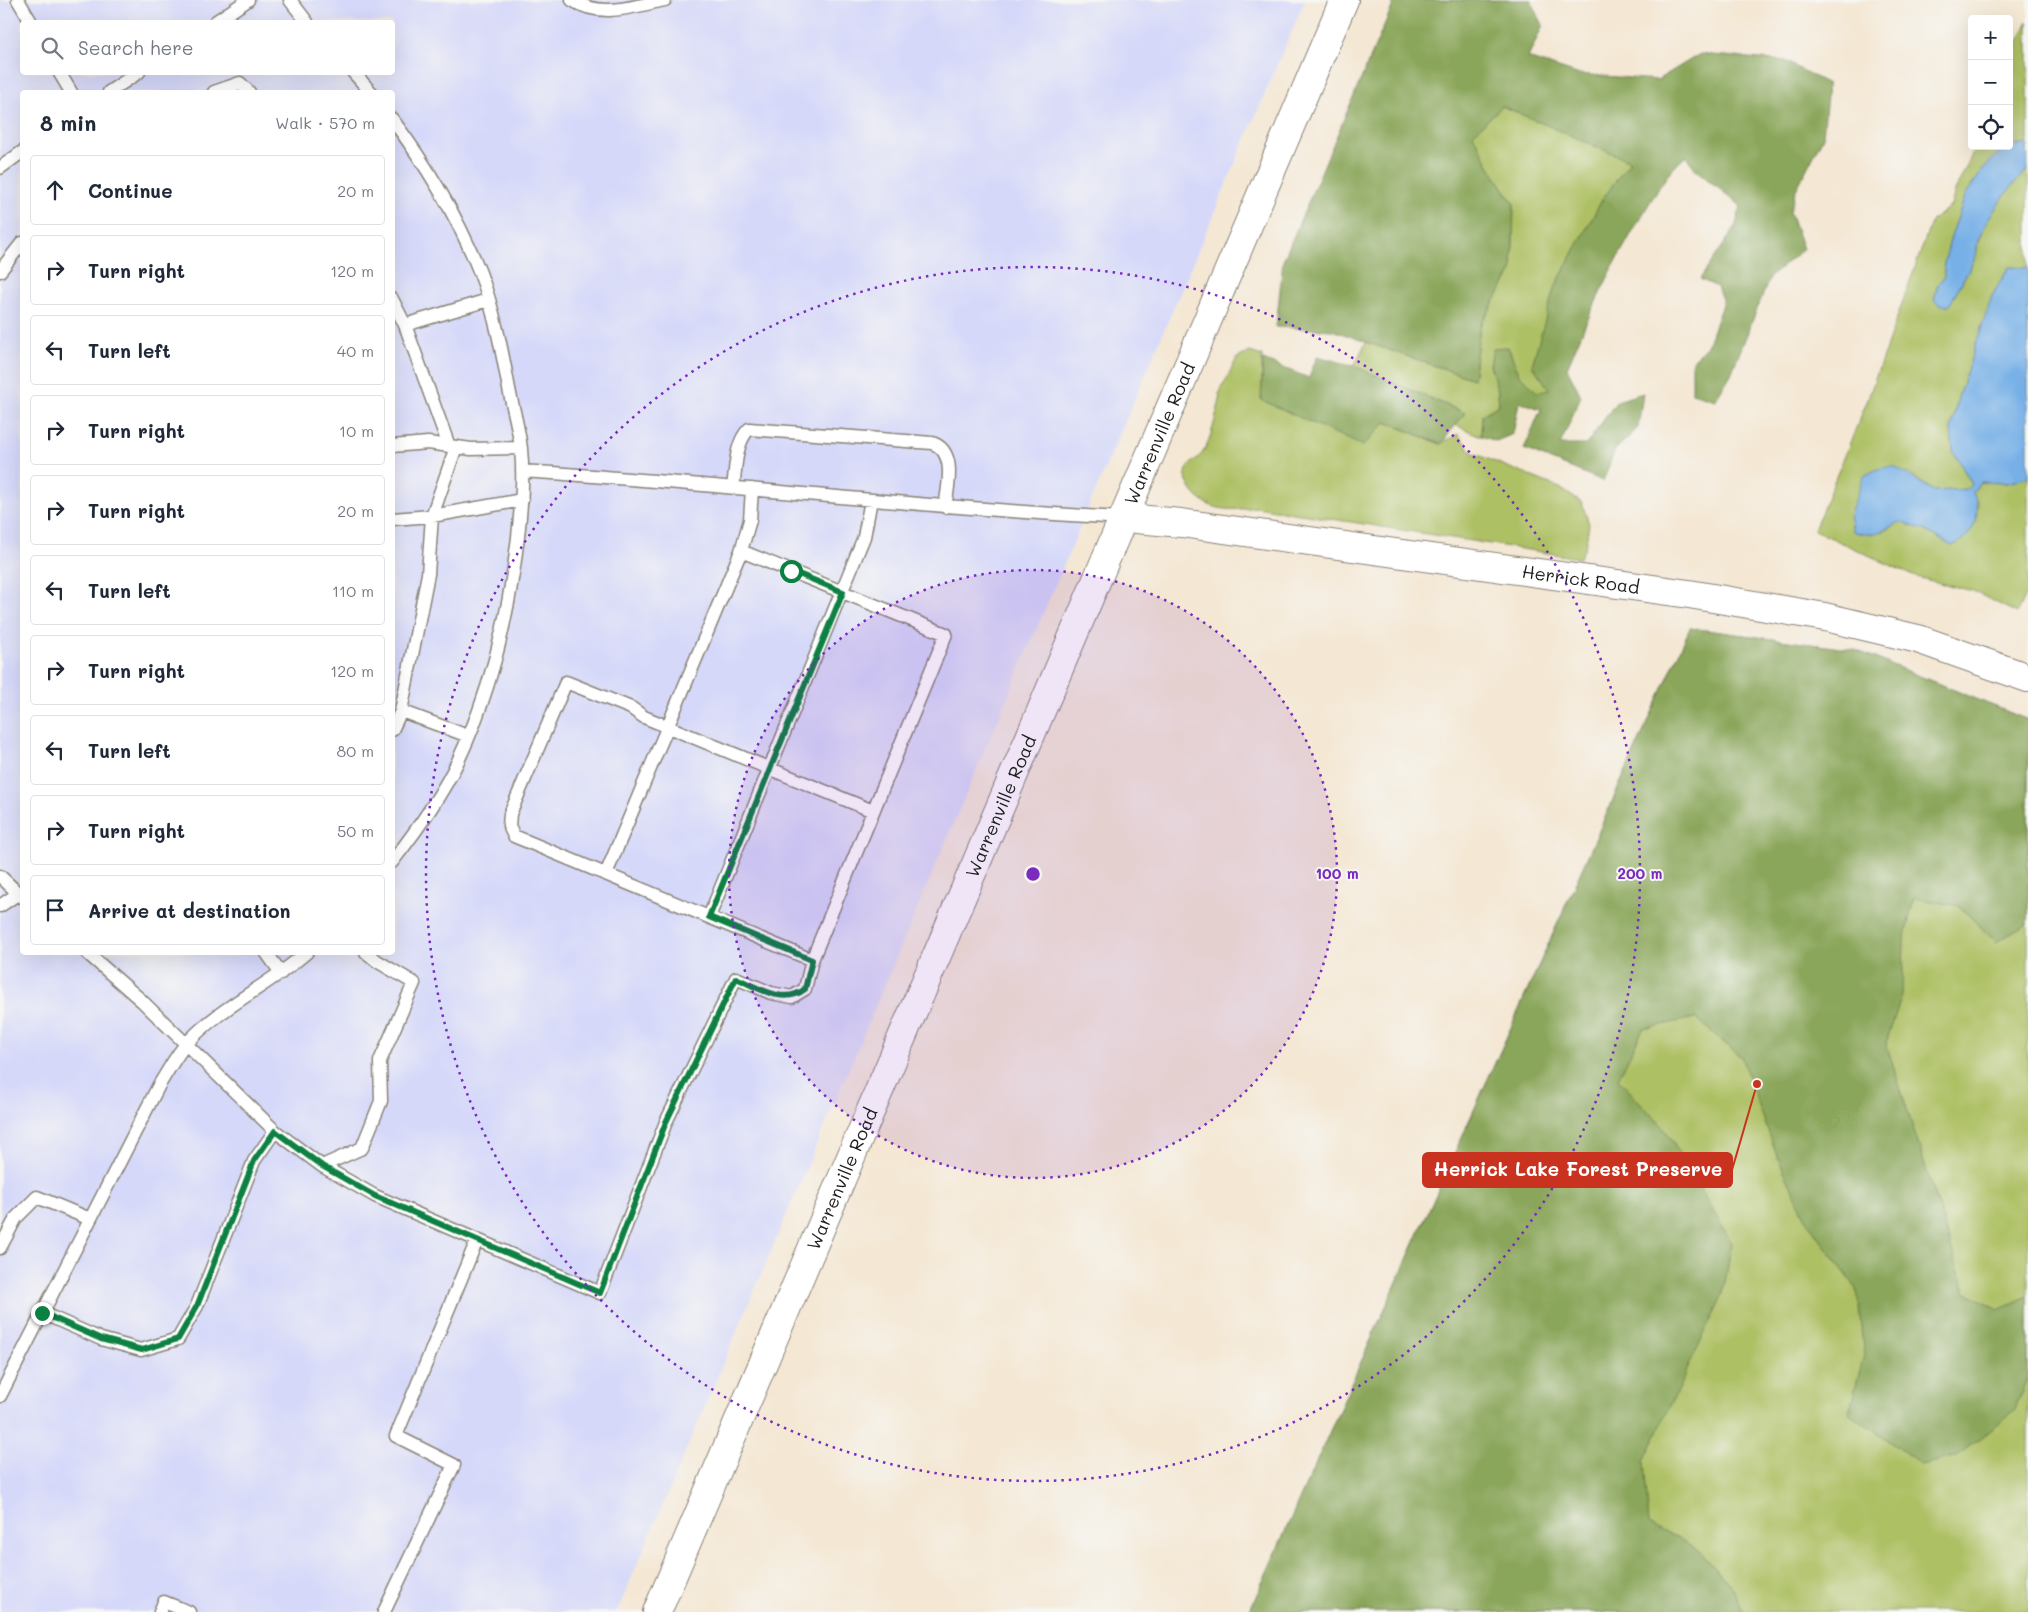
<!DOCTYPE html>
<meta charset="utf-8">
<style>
:root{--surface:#fff;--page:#f6f6f7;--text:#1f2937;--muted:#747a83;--line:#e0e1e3}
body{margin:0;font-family:Mali,sans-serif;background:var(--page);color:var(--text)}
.controls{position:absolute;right:15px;top:15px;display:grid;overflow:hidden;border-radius:5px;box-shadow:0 5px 20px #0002}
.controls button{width:45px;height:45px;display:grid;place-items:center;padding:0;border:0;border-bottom:1px solid var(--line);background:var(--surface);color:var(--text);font:25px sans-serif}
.stop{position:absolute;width:15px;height:15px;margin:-11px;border:4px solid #0b8043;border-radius:50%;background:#fff}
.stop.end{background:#0b8043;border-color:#fff;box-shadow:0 1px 5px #0008}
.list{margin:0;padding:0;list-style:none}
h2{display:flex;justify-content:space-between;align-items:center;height:65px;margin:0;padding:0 20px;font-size:21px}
h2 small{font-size:16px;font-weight:400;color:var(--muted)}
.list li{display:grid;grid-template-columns:32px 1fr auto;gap:15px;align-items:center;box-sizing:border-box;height:70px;margin:0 10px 10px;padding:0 10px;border:1px solid var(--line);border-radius:5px}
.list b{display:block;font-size:19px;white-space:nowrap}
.list em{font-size:16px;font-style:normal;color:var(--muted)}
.icon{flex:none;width:28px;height:28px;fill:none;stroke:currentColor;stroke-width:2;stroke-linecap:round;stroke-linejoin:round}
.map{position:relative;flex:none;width:2028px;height:1612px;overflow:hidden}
.search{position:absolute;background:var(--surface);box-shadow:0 5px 20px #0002;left:20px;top:20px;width:375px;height:55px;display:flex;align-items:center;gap:12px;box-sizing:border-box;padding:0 18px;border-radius:5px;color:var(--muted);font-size:19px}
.panel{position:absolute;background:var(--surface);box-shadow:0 5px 20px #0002;left:20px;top:90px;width:375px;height:865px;border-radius:5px}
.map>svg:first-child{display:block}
.built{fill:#d5d8f9;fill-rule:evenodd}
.green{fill:#adc064;stroke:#646e40}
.forest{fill:#8aa65a;stroke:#53613b}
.water{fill:#77b0e7;stroke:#4a6682}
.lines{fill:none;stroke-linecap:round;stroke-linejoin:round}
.service-casing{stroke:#888278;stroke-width:15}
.tertiary-casing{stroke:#888278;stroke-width:30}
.secondary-casing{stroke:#888278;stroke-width:30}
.service{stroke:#fff;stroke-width:12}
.tertiary{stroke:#fff;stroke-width:28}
.secondary{stroke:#fff;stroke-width:28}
.route{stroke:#0b8043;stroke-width:6}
.ring{fill:none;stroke:#7b2cbf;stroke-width:2.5;stroke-dasharray:2.5 5}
.labels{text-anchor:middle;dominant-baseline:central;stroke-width:4;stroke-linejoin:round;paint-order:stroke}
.street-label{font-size:18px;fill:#1c1c1c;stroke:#f6f6f2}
.centre{fill:#7b2cbf;stroke:#f6f6f2;stroke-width:2.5}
.ring-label{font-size:15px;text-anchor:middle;font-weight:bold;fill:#7b2cbf;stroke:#f6f6f2;stroke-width:4;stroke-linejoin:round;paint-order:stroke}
.leader{fill:none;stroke:#c8321e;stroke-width:2}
.callout-dot{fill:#c8321e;stroke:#f6f6f2;stroke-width:2}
.callout{fill:#c8321e;stroke:#c8321e;stroke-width:2}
.callout-label{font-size:19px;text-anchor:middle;font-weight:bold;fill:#fff}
</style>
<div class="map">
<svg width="2028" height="1612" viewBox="0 0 2028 1612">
<rect width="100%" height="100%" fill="#f6f6f2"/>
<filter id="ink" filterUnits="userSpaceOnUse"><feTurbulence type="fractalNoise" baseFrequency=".02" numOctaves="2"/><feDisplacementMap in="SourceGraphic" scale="10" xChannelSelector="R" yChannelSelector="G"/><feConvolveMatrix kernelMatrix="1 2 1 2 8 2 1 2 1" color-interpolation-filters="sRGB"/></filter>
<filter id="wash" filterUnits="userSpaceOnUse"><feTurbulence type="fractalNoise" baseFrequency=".0096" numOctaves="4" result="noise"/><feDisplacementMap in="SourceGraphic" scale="20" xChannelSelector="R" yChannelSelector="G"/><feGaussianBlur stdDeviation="1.12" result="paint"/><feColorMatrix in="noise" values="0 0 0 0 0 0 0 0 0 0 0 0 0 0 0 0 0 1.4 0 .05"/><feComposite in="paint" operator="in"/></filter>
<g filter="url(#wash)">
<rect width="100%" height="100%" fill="#f4e7d3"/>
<path class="built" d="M 0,0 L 1305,0 L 617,1612 L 0,1612 ZM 22,22 L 392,22 L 392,72 L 22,72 ZM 22,92 L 392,92 L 392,952 L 22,952 Z"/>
<path class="green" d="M 2028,21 L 2028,147 L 2026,145 L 1982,171 L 1966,194 L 1951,237 L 1944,263 L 1944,277 L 1938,284 L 1934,300 L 1940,305 L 1949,306 L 1976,256 L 1978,240 L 1988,219 L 2007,192 L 2028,169 L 2028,268 L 2009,267 L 1992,296 L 1959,394 L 1951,429 L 1953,451 L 1972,484 L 1968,489 L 1934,491 L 1908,473 L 1882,532 L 1900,522 L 1924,530 L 1952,546 L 1978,505 L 1973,492 L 1980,482 L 2008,483 L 2028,477 L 2028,589 L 2017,613 L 1973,591 L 1916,577 L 1814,530 L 1866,404 L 1932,220 L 1951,206 L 1955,191 L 1976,146 L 2009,146 L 2009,59 Z
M 1502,106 L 1631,161 L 1602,200 L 1554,289 L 1550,389 L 1537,392 L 1519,374 L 1508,347 L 1490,365 L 1498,391 L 1499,405 L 1482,415 L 1481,436 L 1455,425 L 1465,413 L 1354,366 L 1366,342 L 1473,379 L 1480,326 L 1512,271 L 1514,204 L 1489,166 L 1472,134 Z
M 1250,352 L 1262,356 L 1262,400 L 1386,422 L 1440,444 L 1458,434 L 1473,453 L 1560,488 L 1582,503 L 1589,524 L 1585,548 L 1579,558 L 1256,507 C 1232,511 1208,512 1192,491 C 1189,486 1185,479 1186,473 C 1188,462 1198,460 1203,452 C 1211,440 1216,415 1220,400 L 1219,394 L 1237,358 Z
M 1690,628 L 1855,650 L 2028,720 L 2028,1612 L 1249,1612 Z"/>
<path class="forest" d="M 1395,0 L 1531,0 L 1543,25 L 1528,58 L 1577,74 L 1657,80 L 1700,54 L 1785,61 L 1828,84 L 1823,137 L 1795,192 L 1790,212 L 1803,249 L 1770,277 L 1731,374 L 1715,400 L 1692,393 L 1692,361 L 1707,346 L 1723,302 L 1717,287 L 1700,279 L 1735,228 L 1741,206 L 1697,171 L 1686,156 C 1667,172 1656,192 1643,214 C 1613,263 1589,314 1567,368 L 1581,396 L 1560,445 L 1586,445 L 1617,401 L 1643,393 L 1638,428 L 1615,450 L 1603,481 L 1524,449 L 1541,409 L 1519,402 L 1513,434 L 1496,441 L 1481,436 L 1482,415 L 1499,405 L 1498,391 L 1490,365 L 1493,348 L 1508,347 L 1519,374 L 1537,392 L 1549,389 L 1532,365 L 1554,289 L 1602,200 L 1630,161 L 1502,106 L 1473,134 L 1491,169 L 1514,204 L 1512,271 L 1480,326 L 1473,379 L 1332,330 L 1276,327 L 1283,261 Z
M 1317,356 L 1354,366 L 1465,413 L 1441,444 L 1386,422 L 1363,446 L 1261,400 L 1263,360 L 1309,378 Z
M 1690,628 L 1855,650 L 2028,720 L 2028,924 L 1996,942 L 1959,906 L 1914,898 L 1904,941 L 1902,995 L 1886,1043 L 1965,1291 L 1999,1309 L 2028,1296 L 2028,1377 L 2014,1411 L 1957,1456 L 1921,1465 L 1849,1412 L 1864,1356 L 1857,1289 L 1808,1223 L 1778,1158 L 1741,1057 L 1695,1018 L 1643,1029 L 1618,1079 L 1665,1129 L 1732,1243 L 1723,1294 L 1644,1461 L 1649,1524 L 1698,1549 L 1733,1589 L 1745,1612 L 1249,1612 Z"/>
<path class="water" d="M 2027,144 L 2028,169 L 2007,192 L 1988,219 L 1978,240 L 1976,256 L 1949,306 L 1940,305 L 1934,300 L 1938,284 L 1944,277 L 1944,263 L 1951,237 L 1966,194 L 1982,171 L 2004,147 Z
M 2009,267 L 2028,268 L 2028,477 L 2008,483 L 1980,482 L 1973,492 C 1982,515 1975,536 1952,546 L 1924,530 L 1900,522 C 1884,530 1870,539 1853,531 L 1849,517 L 1864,476 L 1877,469 L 1893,466 L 1934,491 L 1968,489 L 1972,484 L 1953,451 L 1951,430 L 1959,394 L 1992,296 Z"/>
</g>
<g filter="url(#ink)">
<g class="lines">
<defs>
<path id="service" d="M 18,0 L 31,22
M 290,0 L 307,22
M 572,0 C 601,19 634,6 665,0
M 215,22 L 248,0
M 59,72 L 71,92
M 353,72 L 371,92
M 109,92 L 139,72
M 214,92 L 240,83 L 249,92
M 392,119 C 428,167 458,217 480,273 C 494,309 502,351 509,389 C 513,409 519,429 521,449 C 524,478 521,508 518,537 C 509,614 492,690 458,761 C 441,797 417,830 392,862
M 0,168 L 22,152
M 0,271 L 22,243
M 392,299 L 405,325 L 449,446
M 405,325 L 488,300
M 392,446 L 428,443 L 471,449 L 521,448
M 522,471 C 723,484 923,508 1125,518
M 733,487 C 736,468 735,443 749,429 L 932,443 C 957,451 948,487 945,507
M 392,519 L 432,516 L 522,500
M 741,551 L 946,634 L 812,960 L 514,836 L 509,826 L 510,814 L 566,682 L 631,708 L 644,717 L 873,811
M 401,711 L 468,736
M 392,730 L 401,711 L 428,574 L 432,516 L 456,447
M 606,874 L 741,551 L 750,520 L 752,489
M 0,876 L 22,897
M 0,906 L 19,893
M 709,917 L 864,537 L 871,500
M 86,952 L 142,1001 L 275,1131 L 322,1166 L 375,1196 L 600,1293 L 666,1122 L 736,978 L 771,993 L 792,997 L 805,989 L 812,960
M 266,952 L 281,973
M 322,1166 L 362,1148 L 381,1101 L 380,1061 L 414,983 L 377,961 L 366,952
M 0,1248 L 16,1218 L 37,1197 L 90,1219
M 42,1313 L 101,1339 L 141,1350 L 178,1339 L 197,1306 L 254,1161 L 275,1131
M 0,1396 L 159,1085 C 168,1071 176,1055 187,1043 C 221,1006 270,985 307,952
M 160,1612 L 164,1602 L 189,1612
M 384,1612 L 454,1465 L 396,1436 L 477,1240"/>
<g id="tertiary">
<path id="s1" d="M 1125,518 L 1181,523 L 1689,594 L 1825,617 L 1918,639 L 2028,678"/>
</g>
<g id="secondary">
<path id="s2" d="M 657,1612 L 1344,0"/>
</g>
</defs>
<use href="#service" class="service-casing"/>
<use href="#tertiary" class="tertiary-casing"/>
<use href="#secondary" class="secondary-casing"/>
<use href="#service" class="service"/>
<use href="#tertiary" class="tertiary"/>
<use href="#secondary" class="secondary"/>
</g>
</g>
<g class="lines" filter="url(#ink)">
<path class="route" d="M 42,1313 L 101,1339 L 142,1350 L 178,1339 L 197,1306 L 254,1161 L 275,1131 L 322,1166 L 375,1196 L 600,1293 L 666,1122 L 736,978 C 757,987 784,1006 805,989 L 812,960 L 709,917 L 843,592 L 791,571"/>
</g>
<circle cx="1033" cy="874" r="304" fill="#7b2cbf" fill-opacity=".12"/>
<g class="ring">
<circle cx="1033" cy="874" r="304"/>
<circle cx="1033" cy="874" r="607"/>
</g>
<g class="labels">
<g class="street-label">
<text stroke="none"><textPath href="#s2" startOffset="1281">Warrenville Road</textPath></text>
<text stroke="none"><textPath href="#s1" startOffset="460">Herrick Road</textPath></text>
<text stroke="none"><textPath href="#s2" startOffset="876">Warrenville Road</textPath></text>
<text stroke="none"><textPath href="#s2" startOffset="471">Warrenville Road</textPath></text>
</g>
</g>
<circle cx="1033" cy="874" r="8" class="centre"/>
<g class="ring-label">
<text x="1337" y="879">100 m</text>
<text x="1640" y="879">200 m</text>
</g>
<path class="leader" d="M1757 1084L1732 1170"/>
<circle class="callout-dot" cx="1757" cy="1084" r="5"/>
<rect class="callout" x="1423" y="1153" width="309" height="34" rx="5"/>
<g class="callout-label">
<text x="1578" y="1176">Herrick Lake Forest Preserve</text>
</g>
</svg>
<div class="controls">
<button>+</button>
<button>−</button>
<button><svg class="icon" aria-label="locate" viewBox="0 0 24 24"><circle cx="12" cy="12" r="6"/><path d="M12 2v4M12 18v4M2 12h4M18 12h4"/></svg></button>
</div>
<div class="stop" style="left:791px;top:571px"></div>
<div class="stop end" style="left:42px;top:1313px"></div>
<div class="search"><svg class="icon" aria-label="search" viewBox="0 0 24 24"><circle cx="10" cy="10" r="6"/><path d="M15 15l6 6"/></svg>Search here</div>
<section class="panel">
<h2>8 min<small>Walk · 570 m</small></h2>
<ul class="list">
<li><svg class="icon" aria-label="ahead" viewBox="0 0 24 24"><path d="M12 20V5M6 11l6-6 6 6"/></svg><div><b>Continue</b></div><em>20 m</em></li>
<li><svg class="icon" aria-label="right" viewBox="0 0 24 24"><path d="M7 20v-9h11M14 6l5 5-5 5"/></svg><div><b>Turn right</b></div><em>120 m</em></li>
<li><svg class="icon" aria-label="left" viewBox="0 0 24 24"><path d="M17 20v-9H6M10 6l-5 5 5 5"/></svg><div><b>Turn left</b></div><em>40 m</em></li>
<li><svg class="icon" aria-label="right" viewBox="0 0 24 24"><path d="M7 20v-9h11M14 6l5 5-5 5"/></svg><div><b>Turn right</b></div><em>10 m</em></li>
<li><svg class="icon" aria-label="right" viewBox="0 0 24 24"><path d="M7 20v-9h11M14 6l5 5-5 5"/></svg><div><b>Turn right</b></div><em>20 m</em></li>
<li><svg class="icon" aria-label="left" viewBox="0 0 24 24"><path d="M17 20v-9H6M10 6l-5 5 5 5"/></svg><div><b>Turn left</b></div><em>110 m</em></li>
<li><svg class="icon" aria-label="right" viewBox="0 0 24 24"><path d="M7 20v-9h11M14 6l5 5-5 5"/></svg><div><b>Turn right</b></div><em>120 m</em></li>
<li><svg class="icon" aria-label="left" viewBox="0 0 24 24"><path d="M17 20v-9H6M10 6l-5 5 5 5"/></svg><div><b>Turn left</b></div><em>80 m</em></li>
<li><svg class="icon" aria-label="right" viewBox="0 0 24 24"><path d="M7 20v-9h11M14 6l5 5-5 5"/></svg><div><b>Turn right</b></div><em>50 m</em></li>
<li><svg class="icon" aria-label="arrive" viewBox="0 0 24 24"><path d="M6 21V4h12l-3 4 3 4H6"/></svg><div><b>Arrive at destination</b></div></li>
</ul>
</section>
</div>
